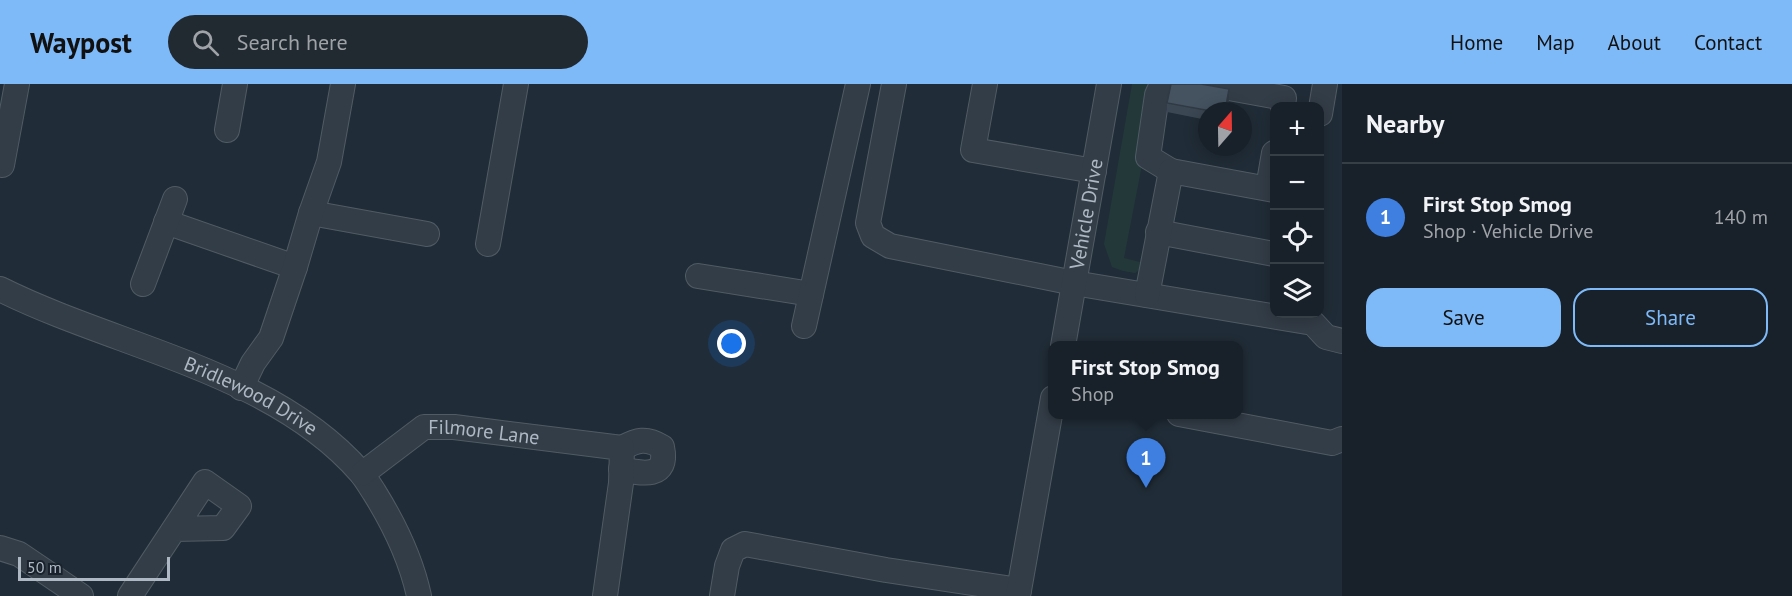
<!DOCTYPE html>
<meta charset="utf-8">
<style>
:root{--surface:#182129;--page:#212931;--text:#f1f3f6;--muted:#9fa3a8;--line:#363e46;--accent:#7eb9f8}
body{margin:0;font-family:"PT Sans",sans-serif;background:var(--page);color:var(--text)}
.controls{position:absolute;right:18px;top:18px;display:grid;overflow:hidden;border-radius:12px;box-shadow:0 3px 15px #0003}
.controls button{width:54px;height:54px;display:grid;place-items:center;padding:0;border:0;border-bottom:2px solid var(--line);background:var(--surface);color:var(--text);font:30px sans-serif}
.compass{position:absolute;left:1198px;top:18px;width:54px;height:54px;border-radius:50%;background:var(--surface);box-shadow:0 3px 15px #0003;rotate:20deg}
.scale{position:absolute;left:18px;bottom:15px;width:152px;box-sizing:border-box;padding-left:6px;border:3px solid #adb8c4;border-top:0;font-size:16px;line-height:21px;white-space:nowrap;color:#adb8c4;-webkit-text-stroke:4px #19222c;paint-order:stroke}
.you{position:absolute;left:732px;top:260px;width:21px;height:21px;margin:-15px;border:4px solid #fff;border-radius:50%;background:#1a73e8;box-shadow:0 0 0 9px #1a73e833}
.badge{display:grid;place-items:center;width:39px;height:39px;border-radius:50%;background:var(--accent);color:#fff;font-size:20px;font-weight:700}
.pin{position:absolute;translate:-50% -50px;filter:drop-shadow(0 2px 3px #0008)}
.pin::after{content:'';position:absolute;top:32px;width:21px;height:18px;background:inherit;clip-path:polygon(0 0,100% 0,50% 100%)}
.popup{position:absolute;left:1048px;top:257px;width:195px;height:78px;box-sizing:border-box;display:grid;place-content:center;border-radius:12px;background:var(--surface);filter:drop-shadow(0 2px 4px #0005);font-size:20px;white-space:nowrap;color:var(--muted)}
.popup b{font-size:22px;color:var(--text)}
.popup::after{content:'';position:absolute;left:50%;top:100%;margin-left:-12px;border:12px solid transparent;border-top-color:var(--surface)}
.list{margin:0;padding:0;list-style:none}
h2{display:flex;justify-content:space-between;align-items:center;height:78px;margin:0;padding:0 24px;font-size:26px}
h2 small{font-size:20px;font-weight:400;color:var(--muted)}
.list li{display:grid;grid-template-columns:39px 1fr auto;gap:18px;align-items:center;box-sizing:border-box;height:108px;padding:0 24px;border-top:2px solid var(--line)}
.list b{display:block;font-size:22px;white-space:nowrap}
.list p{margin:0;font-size:20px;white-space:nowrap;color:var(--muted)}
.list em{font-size:20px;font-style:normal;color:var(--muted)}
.actions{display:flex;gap:12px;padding:18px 24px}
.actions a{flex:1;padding:14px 0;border:2px solid var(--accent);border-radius:18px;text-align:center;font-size:21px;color:var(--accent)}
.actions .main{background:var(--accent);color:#111}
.icon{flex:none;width:33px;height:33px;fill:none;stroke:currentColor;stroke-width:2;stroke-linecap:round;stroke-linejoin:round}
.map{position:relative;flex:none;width:1342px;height:512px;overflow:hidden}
header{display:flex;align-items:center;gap:36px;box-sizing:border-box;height:84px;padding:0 30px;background:var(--accent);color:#111}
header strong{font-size:28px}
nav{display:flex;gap:33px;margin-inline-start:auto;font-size:21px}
.search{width:420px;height:54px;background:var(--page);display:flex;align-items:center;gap:15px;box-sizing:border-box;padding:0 21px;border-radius:33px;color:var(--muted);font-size:22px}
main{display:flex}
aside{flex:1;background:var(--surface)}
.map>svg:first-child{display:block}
.green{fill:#233939}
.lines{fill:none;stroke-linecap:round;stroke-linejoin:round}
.minor-casing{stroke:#515b65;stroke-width:26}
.minor{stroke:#333d47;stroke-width:24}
.wall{fill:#3b4753}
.shaded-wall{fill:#303a44}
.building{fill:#455361;stroke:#303a44;stroke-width:1.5}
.labels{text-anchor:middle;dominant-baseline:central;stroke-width:6;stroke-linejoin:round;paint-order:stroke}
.street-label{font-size:20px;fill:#adb8c4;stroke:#19222c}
</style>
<header>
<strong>Waypost</strong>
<div class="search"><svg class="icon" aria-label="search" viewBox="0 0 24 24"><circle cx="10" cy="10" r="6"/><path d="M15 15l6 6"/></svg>Search here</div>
<nav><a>Home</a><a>Map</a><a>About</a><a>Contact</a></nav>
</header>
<main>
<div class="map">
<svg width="1342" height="512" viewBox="0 0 1342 512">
<rect width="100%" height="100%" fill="#202c37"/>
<path class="green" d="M 1132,0 L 1154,0 L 1143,76 L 1124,174 L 1140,178 L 1139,186 L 1135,189 L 1123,187 L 1112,183 L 1104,160 Z"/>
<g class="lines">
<defs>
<g id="minor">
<path d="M 894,0 L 868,139 L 873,152 L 890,162 L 1074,199 L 1313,239 L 1326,253 L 1342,257"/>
<path d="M 985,0 L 973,66 L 1094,87"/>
<path d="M 1162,0 L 1157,11 L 1148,73 L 1171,87"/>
<path d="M 1207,0 L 1284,14 L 1283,22"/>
<path d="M 1320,30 L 1325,0"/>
<path d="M 227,46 L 235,0"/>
<path d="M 2,81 L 17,0"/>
<path d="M 1268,104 L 1274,69"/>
<path d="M 311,129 L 427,150"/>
<path d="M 166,138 L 295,183"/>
<path d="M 1158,148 L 1274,170"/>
<path d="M 488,160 L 516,0"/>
<path d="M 698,192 L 811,210"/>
<path d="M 143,200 L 175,115"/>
<path id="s1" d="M 0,205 C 116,263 274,288 361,389 C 366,395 370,402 374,408 C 394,440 411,475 419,512"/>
<path d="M 1147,211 L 1171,87 L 1274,106"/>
<path d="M 804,242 L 858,0"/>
<path id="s2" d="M 1063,262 L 1109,0"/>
<path d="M 241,304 L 253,279 L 271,254 L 295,183 L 311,129 L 329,78 L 343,0"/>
<path d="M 1179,330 L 1332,359 L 1342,355"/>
<path d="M 621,385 C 642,390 669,395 662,363 C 646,353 637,356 622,364"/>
<path id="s3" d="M 362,390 L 424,343 L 454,343 L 622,364 L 621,399 L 605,512"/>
<path d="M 0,464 L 19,470 L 81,512"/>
<path d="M 130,512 L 205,398 L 239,422 L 223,444 L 174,445"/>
<path d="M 722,512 L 727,482 L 733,466 L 745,460 L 886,486 L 1019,506"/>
<path d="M 1018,512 L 1053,314"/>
</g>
</defs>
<use href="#minor" class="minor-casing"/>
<use href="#minor" class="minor"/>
</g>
<path class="wall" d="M 1229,15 L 1227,27 L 1207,27 L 1207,36 L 1167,28 L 1167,19 Z"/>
<path class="shaded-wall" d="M 1229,5 L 1229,15 L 1227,27 L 1225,27 Z"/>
<path class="building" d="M 1171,0 L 1201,0 L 1229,5 L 1225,27 L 1211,27 L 1167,19 Z"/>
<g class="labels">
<g class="street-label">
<text stroke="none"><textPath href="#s2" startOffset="134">Vehicle Drive</textPath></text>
<text stroke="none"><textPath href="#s1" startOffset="273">Bridlewood Drive</textPath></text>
<text stroke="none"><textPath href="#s3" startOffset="138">Filmore Lane</textPath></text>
</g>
</g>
</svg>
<div class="controls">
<button>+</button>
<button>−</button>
<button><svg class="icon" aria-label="locate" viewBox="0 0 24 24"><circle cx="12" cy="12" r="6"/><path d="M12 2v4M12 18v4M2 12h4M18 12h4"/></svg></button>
<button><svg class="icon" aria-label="layers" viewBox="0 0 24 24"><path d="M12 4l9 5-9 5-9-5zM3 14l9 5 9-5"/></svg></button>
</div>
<svg class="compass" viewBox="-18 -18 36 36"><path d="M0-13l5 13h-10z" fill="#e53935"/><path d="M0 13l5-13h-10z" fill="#9fa3a8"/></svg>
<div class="scale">50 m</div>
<div class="you"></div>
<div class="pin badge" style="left:1146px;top:404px;background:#3f7fe0">1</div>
<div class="popup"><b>First Stop Smog</b>Shop</div>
</div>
<aside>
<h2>Nearby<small></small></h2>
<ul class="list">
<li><span class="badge" style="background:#3f7fe0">1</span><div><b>First Stop Smog</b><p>Shop · Vehicle Drive</p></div><em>140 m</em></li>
</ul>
<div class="actions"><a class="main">Save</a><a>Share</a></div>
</aside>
</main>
